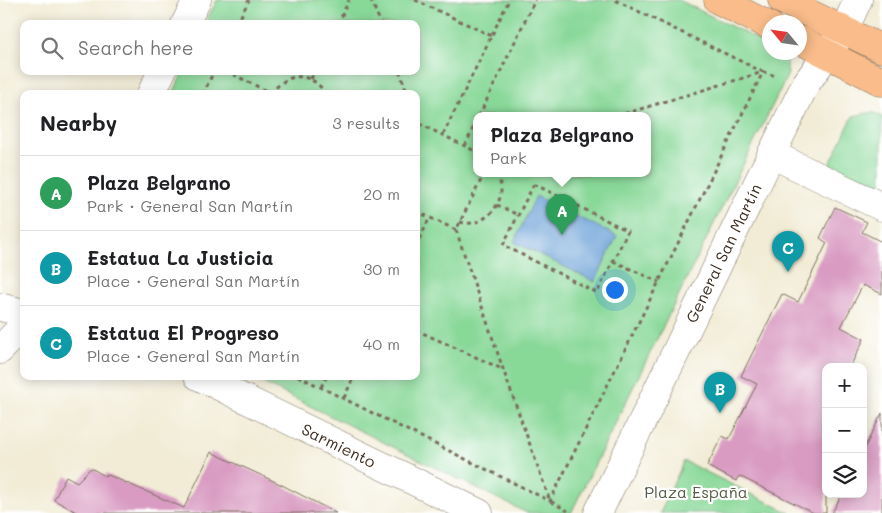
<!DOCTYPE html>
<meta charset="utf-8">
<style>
:root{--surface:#fff;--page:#f2f2f2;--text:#202124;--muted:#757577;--line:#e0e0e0;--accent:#ea580c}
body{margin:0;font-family:Mali,sans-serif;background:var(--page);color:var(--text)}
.controls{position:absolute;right:15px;bottom:15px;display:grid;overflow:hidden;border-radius:10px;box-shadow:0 2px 12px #0003}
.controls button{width:45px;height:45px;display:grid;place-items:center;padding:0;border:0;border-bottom:1px solid var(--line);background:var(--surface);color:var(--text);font:25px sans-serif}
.compass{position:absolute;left:762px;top:15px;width:45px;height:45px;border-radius:50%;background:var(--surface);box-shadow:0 2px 12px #0003;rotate:299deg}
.you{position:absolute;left:614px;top:289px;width:18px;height:18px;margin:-12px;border:4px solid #fff;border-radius:50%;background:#1a73e8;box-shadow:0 0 0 8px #1a73e833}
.badge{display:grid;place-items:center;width:32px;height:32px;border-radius:50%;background:var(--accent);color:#fff;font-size:16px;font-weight:700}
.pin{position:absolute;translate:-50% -41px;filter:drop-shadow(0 1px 2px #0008)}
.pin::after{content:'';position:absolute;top:26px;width:18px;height:15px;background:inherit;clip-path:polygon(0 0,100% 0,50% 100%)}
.popup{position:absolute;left:473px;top:112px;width:178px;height:65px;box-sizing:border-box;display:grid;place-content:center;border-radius:10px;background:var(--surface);filter:drop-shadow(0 1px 4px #0005);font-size:16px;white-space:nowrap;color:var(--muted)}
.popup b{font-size:19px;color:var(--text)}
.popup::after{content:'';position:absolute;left:50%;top:100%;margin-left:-10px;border:10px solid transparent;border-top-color:var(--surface)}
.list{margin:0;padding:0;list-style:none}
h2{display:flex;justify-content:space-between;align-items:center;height:65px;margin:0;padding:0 20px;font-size:21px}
h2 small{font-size:16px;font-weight:400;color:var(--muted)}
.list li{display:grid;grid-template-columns:32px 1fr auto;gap:15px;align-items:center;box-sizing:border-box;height:75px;padding:0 20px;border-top:1px solid var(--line)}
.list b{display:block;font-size:19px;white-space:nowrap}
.list p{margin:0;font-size:16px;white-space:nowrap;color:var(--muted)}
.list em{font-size:16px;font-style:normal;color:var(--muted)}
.icon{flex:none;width:28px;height:28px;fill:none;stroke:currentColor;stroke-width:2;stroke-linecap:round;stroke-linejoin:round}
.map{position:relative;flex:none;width:882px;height:513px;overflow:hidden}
.search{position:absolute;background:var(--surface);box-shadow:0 2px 12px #0003;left:20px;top:20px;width:400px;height:55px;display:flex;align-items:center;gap:12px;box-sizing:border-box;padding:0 18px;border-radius:10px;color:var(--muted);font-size:19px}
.panel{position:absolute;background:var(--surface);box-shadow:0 2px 12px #0003;left:20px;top:90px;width:400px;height:290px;border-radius:10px}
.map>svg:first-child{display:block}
.green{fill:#88d898;stroke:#62815b;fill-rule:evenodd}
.water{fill:#679fd6;stroke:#51647a}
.building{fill:#d99bc2}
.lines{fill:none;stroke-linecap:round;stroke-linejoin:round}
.minor-casing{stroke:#7b6e5e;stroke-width:29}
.major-casing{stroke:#7b6e5e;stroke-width:29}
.path{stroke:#7b6e5e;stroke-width:3;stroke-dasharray:4 4;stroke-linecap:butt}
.minor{stroke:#fff;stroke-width:28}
.major{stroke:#f9bc8a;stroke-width:28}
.labels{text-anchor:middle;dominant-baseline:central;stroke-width:4.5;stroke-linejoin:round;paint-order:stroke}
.street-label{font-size:16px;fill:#3b2a1e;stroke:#fff}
.park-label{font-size:16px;fill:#525e43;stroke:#fff}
</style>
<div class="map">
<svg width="882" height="513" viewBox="0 0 882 513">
<rect width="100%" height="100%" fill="#fff"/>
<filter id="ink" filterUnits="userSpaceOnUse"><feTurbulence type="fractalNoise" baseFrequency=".02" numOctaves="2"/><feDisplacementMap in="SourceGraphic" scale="10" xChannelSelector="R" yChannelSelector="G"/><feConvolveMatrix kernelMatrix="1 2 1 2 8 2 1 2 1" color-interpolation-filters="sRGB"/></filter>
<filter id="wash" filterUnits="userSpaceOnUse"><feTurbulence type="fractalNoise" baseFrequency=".0096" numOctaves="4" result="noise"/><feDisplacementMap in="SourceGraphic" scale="20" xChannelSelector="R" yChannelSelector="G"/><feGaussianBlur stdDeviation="1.12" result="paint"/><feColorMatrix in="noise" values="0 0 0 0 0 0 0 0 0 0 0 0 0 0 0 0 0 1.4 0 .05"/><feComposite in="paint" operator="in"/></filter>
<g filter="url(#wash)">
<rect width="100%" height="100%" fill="#f2ecd6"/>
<path class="green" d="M 217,0 L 679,0 L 769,45 L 770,52 L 785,53 L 788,74 L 571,513 L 527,513 L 249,376 L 416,376 L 416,94 L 173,94 L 183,71 L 416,71 L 416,24 L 205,24 ZM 477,116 L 647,116 L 647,174 L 477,174 Z
M 873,112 L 882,117 L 882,194 L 828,168 L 853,116 Z
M 684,461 L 790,513 L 660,513 Z"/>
<path class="water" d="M 536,196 L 617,236 L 595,282 L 514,242 Z"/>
<g id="blocks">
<path class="building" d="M 835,207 L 867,222 L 862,232 L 882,242 L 882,294 L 863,285 L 841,327 L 864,339 L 850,367 L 826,367 L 826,513 L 814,513 L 739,476 L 736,481 L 707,466 L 722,436 L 729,439 L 757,384 L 741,376 L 782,294 L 798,302 L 827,243 L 820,238 Z
M 882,413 L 882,513 L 832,513 L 842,494 L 863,494 L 863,451 Z
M 211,452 L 282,485 L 336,513 L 78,513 L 54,500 L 66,476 L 77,482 L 91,468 L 105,476 L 106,474 L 184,508 Z"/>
</g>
</g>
<g filter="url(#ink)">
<use href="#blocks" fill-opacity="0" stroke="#7b6e5e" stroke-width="1"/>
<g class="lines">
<defs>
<path id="minor" d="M 185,24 L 197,0
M 151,94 L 162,71
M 771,154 L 882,207
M 0,307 L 24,313
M 0,350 L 24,325
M 198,376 L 479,513
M 598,513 L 805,85 L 844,30 L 858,0"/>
<path id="major" d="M 718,0 L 770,26
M 782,0 L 882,49
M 800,40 L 882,82"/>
</defs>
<use href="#minor" class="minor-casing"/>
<use href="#major" class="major-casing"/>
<path class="path" d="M 371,0 L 381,24
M 415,0 L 492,36
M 237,24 L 249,0
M 338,24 L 349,0
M 226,71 L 271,93
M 399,71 L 408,94
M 311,79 L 315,71
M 203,94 L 214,71
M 271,94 C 287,71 311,71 326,94
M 416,115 L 420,124
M 479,116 L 535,0
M 617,116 L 763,72 L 776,76
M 416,132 L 420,124 L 477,152
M 443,135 L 509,0
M 465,146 L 477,120
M 534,184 L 628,231 L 597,293 L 503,245 Z
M 497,205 L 518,215
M 416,211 L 456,230 L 484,174
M 460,222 C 465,223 471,224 476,222 C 495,217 510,190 495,174
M 456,230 L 503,369 L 550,501 L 568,511
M 416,246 L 430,217
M 613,261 L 659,282
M 416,330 L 502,369
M 298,376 L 550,501 L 763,72 L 615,0
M 321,387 L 327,376
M 344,398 L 354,376"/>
<use href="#minor" class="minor"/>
<use href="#major" class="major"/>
</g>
</g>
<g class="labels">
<g class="street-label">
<text transform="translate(723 253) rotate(-64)">General San Martín</text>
<text transform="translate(339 445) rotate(26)">Sarmiento</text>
</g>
<g class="park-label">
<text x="696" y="491">Plaza España</text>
</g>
</g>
</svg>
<div class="controls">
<button>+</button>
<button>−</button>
<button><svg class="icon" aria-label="layers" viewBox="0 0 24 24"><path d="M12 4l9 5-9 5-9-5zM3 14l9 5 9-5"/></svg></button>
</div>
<svg class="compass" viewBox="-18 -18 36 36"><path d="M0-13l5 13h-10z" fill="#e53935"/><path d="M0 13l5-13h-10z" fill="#757577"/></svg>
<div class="you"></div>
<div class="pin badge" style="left:562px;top:235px;background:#2e9e5b">A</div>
<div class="popup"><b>Plaza Belgrano</b>Park</div>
<div class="pin badge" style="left:720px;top:413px;background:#0f9aa8">B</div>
<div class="pin badge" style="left:788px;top:272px;background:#0f9aa8">C</div>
<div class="search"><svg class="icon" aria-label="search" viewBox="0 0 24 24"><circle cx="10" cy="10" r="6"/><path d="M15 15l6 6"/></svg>Search here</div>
<section class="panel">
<h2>Nearby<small>3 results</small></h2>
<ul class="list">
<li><span class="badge" style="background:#2e9e5b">A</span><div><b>Plaza Belgrano</b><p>Park · General San Martín</p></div><em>20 m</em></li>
<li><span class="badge" style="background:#0f9aa8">B</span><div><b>Estatua La Justicia</b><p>Place · General San Martín</p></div><em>30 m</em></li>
<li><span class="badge" style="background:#0f9aa8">C</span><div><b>Estatua El Progreso</b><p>Place · General San Martín</p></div><em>40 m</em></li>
</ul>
</section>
</div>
